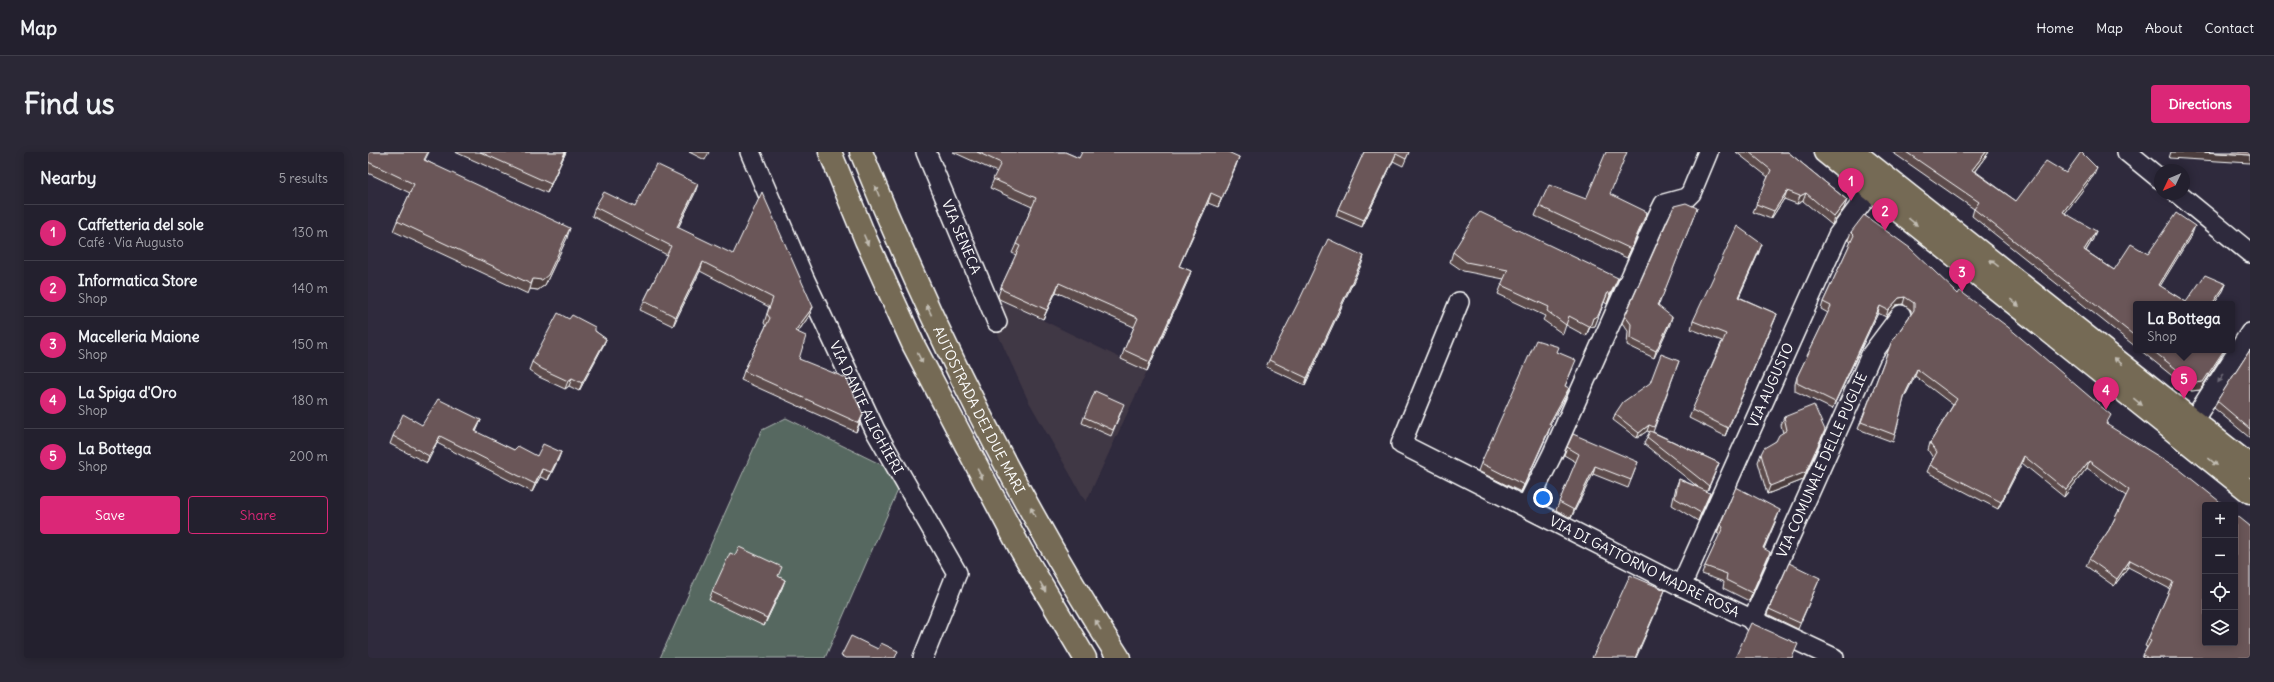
<!DOCTYPE html>
<meta charset="utf-8">
<style>
:root{--surface:#23202e;--page:#2b2836;--text:#f1f3f6;--muted:#a3a3aa;--line:#403e4a;--accent:#db2777}
body{margin:0;font-family:Delius,sans-serif;background:var(--page);color:var(--text)}
.controls{position:absolute;right:12px;bottom:12px;display:grid;overflow:hidden;border-radius:4px;box-shadow:0 2px 10px #0003}
.controls button{width:36px;height:36px;display:grid;place-items:center;padding:0;border:0;border-bottom:1px solid var(--line);background:var(--surface);color:var(--text);font:20px sans-serif}
.compass{position:absolute;left:1786px;top:12px;width:36px;height:36px;border-radius:50%;background:var(--surface);box-shadow:0 2px 10px #0003;rotate:226deg}
.you{position:absolute;left:1175px;top:346px;width:14px;height:14px;margin:-10px;border:3px solid #fff;border-radius:50%;background:#1a73e8;box-shadow:0 0 0 6px #1a73e833}
.badge{display:grid;place-items:center;width:26px;height:26px;border-radius:50%;background:var(--accent);color:#fff;font-size:13px;font-weight:700}
.pin{position:absolute;translate:-50% -33px;filter:drop-shadow(0 1px 2px #0008)}
.pin::after{content:'';position:absolute;top:21px;width:14px;height:12px;background:inherit;clip-path:polygon(0 0,100% 0,50% 100%)}
.popup{position:absolute;left:1765px;top:149px;width:102px;height:52px;box-sizing:border-box;display:grid;place-content:center;border-radius:4px;background:var(--surface);filter:drop-shadow(0 1px 3px #0005);font-size:13px;white-space:nowrap;color:var(--muted)}
.popup b{font-size:15px;color:var(--text)}
.popup::after{content:'';position:absolute;left:50%;top:100%;margin-left:-8px;border:8px solid transparent;border-top-color:var(--surface)}
.list{margin:0;padding:0;list-style:none}
h2{display:flex;justify-content:space-between;align-items:center;height:52px;margin:0;padding:0 16px;font-size:17px}
h2 small{font-size:13px;font-weight:400;color:var(--muted)}
.list li{display:grid;grid-template-columns:26px 1fr auto;gap:12px;align-items:center;box-sizing:border-box;height:56px;padding:0 16px;border-top:1px solid var(--line)}
.list b{display:block;font-size:15px;white-space:nowrap}
.list p{margin:0;font-size:13px;white-space:nowrap;color:var(--muted)}
.list em{font-size:13px;font-style:normal;color:var(--muted)}
.actions{display:flex;gap:8px;padding:12px 16px}
.actions a{flex:1;padding:9px 0;border:1px solid var(--accent);border-radius:4px;text-align:center;font-size:14px;color:var(--accent)}
.actions .main{background:var(--accent);color:#fff}
.icon{flex:none;width:22px;height:22px;fill:none;stroke:currentColor;stroke-width:2;stroke-linecap:round;stroke-linejoin:round}
.map{position:relative;flex:none;width:1882px;height:506px;overflow:hidden;border-radius:4px}
header{display:flex;align-items:center;gap:24px;box-sizing:border-box;height:56px;padding:0 20px;background:var(--surface);border-bottom:1px solid var(--line)}
header strong{font-size:19px}
nav{display:flex;gap:22px;margin-inline-start:auto;font-size:14px}
.intro{display:flex;align-items:center;justify-content:space-between;box-sizing:border-box;height:96px;padding:0 24px}
h1{margin:0;font-size:28px}
.button{padding:10px 18px;border-radius:4px;background:var(--accent);color:#fff;font-size:14px;font-weight:700}
main{display:flex;gap:24px;padding:0 24px}
aside{flex:1;background:var(--surface);border-radius:4px;box-shadow:0 2px 10px #0003}
.map>svg:first-child{display:block}
.built{fill:#413845}
.green{fill:#576860;stroke:#abb4b0}
.lines{fill:none;stroke-linecap:round;stroke-linejoin:round}
.minor-casing{stroke:#fff;stroke-width:22}
.primary-casing{stroke:#fff;stroke-width:25}
.motorway-casing{stroke:#fff;stroke-width:25}
.minor{stroke:#2f2a3d;stroke-width:19}
.primary{stroke:#756a55;stroke-width:22}
.motorway{stroke:#756a55;stroke-width:22}
.wall{fill:#5c4b4c;stroke:#fff}
.shaded-wall{fill:#4b3d3e;stroke:#fff}
.building{fill:#6b5758;stroke:#fff}
.oneway{fill:#c1bcb2}
.oneway2{fill:#6d6a77}
.labels{text-anchor:middle;dominant-baseline:central;stroke-width:3.5;stroke-linejoin:round;paint-order:stroke}
.street-label{font-size:14px;fill:#fff;stroke:#2f2a3d}
</style>
<header>
<strong>Map</strong>
<nav><a>Home</a><a>Map</a><a>About</a><a>Contact</a></nav>
</header>
<div class="intro"><h1>Find us</h1><a class="button">Directions</a></div>
<main>
<aside>
<h2>Nearby<small>5 results</small></h2>
<ul class="list">
<li><span class="badge">1</span><div><b>Caffetteria del sole</b><p>Café · Via Augusto</p></div><em>130 m</em></li>
<li><span class="badge">2</span><div><b>Informatica Store</b><p>Shop</p></div><em>140 m</em></li>
<li><span class="badge">3</span><div><b>Macelleria Maione</b><p>Shop</p></div><em>150 m</em></li>
<li><span class="badge">4</span><div><b>La Spiga d'Oro</b><p>Shop</p></div><em>180 m</em></li>
<li><span class="badge">5</span><div><b>La Bottega</b><p>Shop</p></div><em>200 m</em></li>
</ul>
<div class="actions"><a class="main">Save</a><a>Share</a></div>
</aside>
<div class="map">
<svg width="1882" height="506" viewBox="0 0 1882 506">
<rect width="100%" height="100%" fill="#2f2a3d"/>
<filter id="ink" filterUnits="userSpaceOnUse"><feTurbulence type="fractalNoise" baseFrequency=".025" numOctaves="2"/><feDisplacementMap in="SourceGraphic" scale="8" xChannelSelector="R" yChannelSelector="G"/><feConvolveMatrix kernelMatrix="1 2 1 2 8 2 1 2 1" color-interpolation-filters="sRGB"/></filter>
<g filter="url(#ink)">
<path class="built" d="M 629,146 L 779,219 L 718,350 L 660,248 L 616,152 Z"/>
<path class="green" d="M 418,266 L 516,314 L 530,338 L 457,506 L 292,506 L 394,278 Z"/>
<g class="lines">
<defs>
<g id="minor">
<path id="s1" d="M 382,0 L 436,126 L 507,278 L 589,421 L 555,506"/>
<path id="s2" d="M 558,0 L 629,170"/>
<path d="M 1759,0 L 1792,27"/>
<path d="M 1810,42 L 1882,101"/>
<path id="s3" d="M 1091,150 L 1033,292 L 1313,434 L 1466,506"/>
<path d="M 1817,281 L 1882,181"/>
<path d="M 1158,355 L 1184,303 L 1290,64 L 1296,52 L 1318,46 L 1323,41 L 1340,0"/>
<path id="s4" d="M 1313,434 L 1470,83 L 1513,25"/>
<path id="s5" d="M 1384,469 L 1503,203 L 1533,163"/>
</g>
<path id="primary" d="M 1457,0 L 1882,340
M 1486,0 L 1882,314"/>
<g id="motorway">
<path d="M 462,0 L 498,88 L 546,194 L 653,398 L 717,506"/>
<path id="s6" d="M 493,0 C 564,175 648,347 751,506"/>
</g>
</defs>
<use href="#minor" class="minor-casing"/>
<use href="#primary" class="primary-casing"/>
<use href="#motorway" class="motorway-casing"/>
<use href="#minor" class="minor"/>
<use href="#primary" class="primary"/>
<use href="#motorway" class="motorway"/>
</g>
<path class="wall" d="M 0,0 L 61,0 L 57,8 L 199,86 L 177,133 L 170,138 L 162,137 L 160,142 L 25,79 L 29,69 L 42,41 L 0,21 Z
M 87,0 L 198,0 L 179,41 Z
M 321,0 L 341,0 L 337,8 Z
M 585,0 L 697,0 L 711,6 L 871,5 L 850,55 L 840,51 L 811,114 L 823,119 L 820,128 L 779,219 L 753,207 L 756,198 L 766,175 L 688,140 L 675,167 L 631,147 L 630,144 L 633,135 L 648,103 L 644,101 L 648,92 L 664,55 L 622,36 L 629,20 Z
M 996,0 L 1041,0 L 1035,14 L 1025,9 L 994,75 L 968,64 L 970,57 Z
M 1368,0 L 1420,0 L 1479,48 L 1476,56 L 1464,73 L 1435,49 L 1429,52 L 1416,47 L 1403,67 L 1385,60 L 1400,25 Z
M 1524,0 L 1621,0 L 1607,19 L 1648,49 L 1698,21 L 1726,23 L 1697,61 L 1725,87 L 1718,99 L 1746,118 L 1780,102 L 1824,82 L 1792,134 L 1818,150 L 1858,132 L 1855,139 L 1846,152 L 1768,152 L 1768,195 L 1604,64 L 1606,57 Z
M 327,41 L 310,76 L 445,155 L 441,164 L 430,180 L 431,207 L 495,262 L 492,271 L 488,280 L 373,228 L 376,219 L 398,174 L 396,171 L 401,155 L 332,119 L 305,174 L 272,158 L 276,149 L 299,103 L 224,64 L 227,55 L 267,55 Z
M 1242,43 L 1276,70 L 1259,106 L 1167,64 L 1171,54 Z
M 1483,80 L 1590,142 L 1740,270 L 1739,272 L 1882,506 L 1774,506 L 1779,495 L 1777,494 L 1780,487 L 1802,437 L 1760,415 L 1746,434 L 1718,414 L 1721,407 L 1741,378 L 1758,344 L 1719,316 L 1696,345 L 1654,311 L 1630,357 L 1559,320 L 1565,306 L 1560,298 L 1562,291 L 1585,253 L 1547,224 L 1536,246 L 1527,283 L 1525,290 L 1490,277 L 1523,191 L 1543,162 L 1543,158 L 1535,152 L 1528,153 L 1518,165 L 1510,161 L 1464,257 L 1427,239 L 1427,232 L 1429,225 L 1460,161 L 1453,157 L 1455,150 L 1483,90 L 1480,88 Z
M 1085,100 L 1246,136 L 1239,152 L 1236,150 L 1227,174 L 1222,175 L 1218,184 L 1198,173 L 1195,182 L 1175,168 L 1177,164 L 1130,142 L 1136,127 L 1095,119 L 1082,110 Z
M 1391,100 L 1371,145 L 1409,162 L 1357,284 L 1321,266 L 1354,189 L 1323,177 L 1325,169 Z
M 994,111 L 937,233 L 898,215 L 901,208 Z
M 1292,150 L 1290,154 L 1302,172 L 1286,206 L 1259,193 L 1260,179 L 1254,171 L 1257,164 Z
M 201,167 L 227,179 L 238,187 L 235,194 L 211,239 L 201,234 L 197,237 L 171,225 L 161,218 L 164,210 Z
M 1772,198 L 1857,198 L 1832,238 L 1823,239 Z
M 1882,198 L 1882,286 L 1846,256 L 1849,249 Z
M 1189,200 L 1205,216 L 1197,234 L 1198,244 L 1182,273 L 1180,281 L 1153,340 L 1110,319 L 1113,311 Z
M 1311,209 L 1285,280 L 1351,311 L 1339,339 L 1339,349 L 1330,369 L 1304,353 L 1308,335 L 1311,327 L 1330,335 L 1276,292 L 1279,285 L 1282,280 L 1279,279 L 1269,286 L 1245,268 L 1247,262 Z
M 754,258 L 743,284 L 714,271 L 716,265 Z
M 1416,265 L 1457,278 L 1454,285 L 1435,328 L 1399,342 L 1390,310 L 1393,302 L 1408,289 L 1415,281 L 1413,273 Z
M 113,268 L 108,280 L 146,298 L 169,304 L 193,300 L 190,308 L 180,328 L 172,325 L 164,340 L 69,291 L 59,311 L 22,292 L 25,284 L 54,273 Z
M 1199,295 L 1270,310 L 1260,336 L 1225,322 L 1203,366 L 1188,358 L 1208,310 L 1196,303 Z
M 1409,366 L 1396,397 L 1399,408 L 1381,449 L 1355,436 L 1356,430 L 1334,422 L 1337,414 L 1352,383 L 1349,381 L 1352,373 Z
M 411,425 L 417,428 L 414,436 L 396,474 L 341,448 L 344,440 Z
M 1452,426 L 1430,477 L 1399,462 L 1401,457 Z"/>
<path class="shaded-wall" d="M 197,0 L 198,0 L 179,41 L 183,32 Z
M 1618,0 L 1621,0 L 1602,25 L 1604,18 Z
M 1803,0 L 1837,0 L 1882,3 L 1882,11 L 1801,6 Z
M 1028,2 L 1025,9 L 994,75 L 996,68 Z
M 871,5 L 868,14 L 850,55 L 854,46 Z
M 1729,16 L 1726,23 L 1692,68 L 1695,60 Z
M 330,32 L 327,41 L 306,84 L 309,75 Z
M 1419,39 L 1416,47 L 1403,67 L 1406,59 Z
M 843,41 L 840,51 L 807,123 L 811,114 Z
M 1438,41 L 1435,49 L 1429,52 L 1432,44 Z
M 1479,48 L 1476,56 L 1464,73 L 1466,65 Z
M 1329,56 L 1292,150 L 1286,160 Z
M 1279,60 L 1276,70 L 1259,106 L 1263,97 Z
M 1827,74 L 1824,82 L 1788,141 L 1791,133 Z
M 202,76 L 199,86 L 177,133 L 170,138 L 162,137 L 165,127 Z
M 1728,79 L 1725,87 L 1714,105 L 1716,98 Z
M 1394,92 L 1391,100 L 1367,153 L 1370,145 Z
M 996,104 L 994,111 L 937,233 L 939,226 Z
M 335,110 L 332,119 L 305,174 L 308,165 Z
M 823,119 L 820,128 L 779,219 L 782,210 Z
M 1250,126 L 1246,136 L 1239,152 L 1242,143 Z
M 691,131 L 688,140 L 675,167 Z
M 1858,132 L 1855,139 L 1846,152 L 1844,152 Z
M 1240,140 L 1227,174 L 1222,175 L 1218,184 L 1225,166 Z
M 1537,145 L 1535,152 L 1528,153 L 1518,165 L 1520,158 L 1531,146 Z
M 1512,154 L 1510,161 L 1464,257 L 1467,250 Z
M 445,155 L 441,164 L 424,188 L 427,179 Z
M 1409,162 L 1406,170 L 1357,284 L 1360,276 Z
M 1304,165 L 1302,172 L 1286,206 L 1288,199 Z
M 238,187 L 235,194 L 211,239 L 214,231 Z
M 1856,198 L 1857,198 L 1832,238 L 1823,239 L 1826,231 Z
M 1549,217 L 1547,224 L 1534,250 L 1537,242 Z
M 204,226 L 201,234 L 197,237 L 200,229 Z
M 1201,236 L 1198,244 L 1178,280 L 1181,272 Z
M 495,262 L 492,271 L 488,280 L 491,271 Z
M 113,268 L 110,275 L 104,287 L 107,279 Z
M 1183,273 L 1180,281 L 1153,340 L 1156,333 Z
M 1281,273 L 1279,279 L 1269,286 L 1271,281 Z
M 1457,278 L 1454,285 L 1435,328 L 1399,342 L 1402,334 Z
M 72,284 L 69,291 L 59,311 L 61,304 Z
M 193,300 L 190,308 L 180,328 L 183,320 Z
M 1656,304 L 1654,311 L 1630,357 L 1633,350 Z
M 1721,309 L 1719,316 L 1696,345 L 1698,338 Z
M 1351,311 L 1348,319 L 1338,342 L 1341,334 Z
M 1227,314 L 1225,322 L 1203,366 L 1206,358 Z
M 174,317 L 172,325 L 164,340 L 167,332 Z
M 1342,341 L 1339,349 L 1330,369 L 1333,361 Z
M 1412,358 L 1409,366 L 1392,404 L 1395,396 Z
M 1402,400 L 1399,408 L 1381,449 L 1384,441 Z
M 1762,408 L 1760,415 L 1746,434 L 1749,427 Z
M 417,428 L 414,436 L 396,474 L 399,466 Z
M 1297,438 L 1294,446 L 1268,506 L 1267,506 Z"/>
<path class="building" d="M 0,0 L 60,0 L 56,8 L 202,76 L 180,123 L 174,128 L 165,127 L 163,132 L 29,69 L 46,32 L 0,10 Z
M 112,0 L 197,0 L 183,32 Z
M 609,0 L 697,0 L 711,6 L 714,0 L 860,0 L 871,5 L 854,46 L 843,41 L 811,114 L 823,119 L 782,210 L 756,198 L 770,166 L 691,131 L 679,158 L 635,138 L 633,135 L 652,94 L 648,92 L 668,46 L 625,27 L 633,11 Z
M 996,0 L 1041,0 L 1038,7 L 1028,2 L 996,68 L 970,57 Z
M 1238,0 L 1259,0 L 1242,42 L 1279,60 L 1263,97 L 1171,54 L 1181,33 L 1218,47 Z
M 1381,0 L 1420,0 L 1479,48 L 1466,65 L 1438,41 L 1432,44 L 1419,39 L 1406,59 L 1388,52 L 1403,18 Z
M 1538,0 L 1618,0 L 1604,18 L 1648,49 L 1678,9 L 1698,21 L 1713,0 L 1729,16 L 1695,60 L 1728,79 L 1716,98 L 1746,118 L 1763,92 L 1780,102 L 1808,61 L 1827,74 L 1791,133 L 1818,150 L 1837,123 L 1858,132 L 1844,152 L 1768,152 L 1768,185 L 1606,57 L 1611,50 Z
M 1837,0 L 1882,0 L 1882,3 Z
M 288,12 L 330,32 L 309,75 L 365,102 L 394,40 L 445,155 L 427,179 L 438,184 L 431,207 L 478,226 L 495,262 L 491,271 L 376,219 L 402,166 L 399,162 L 405,146 L 335,110 L 308,165 L 276,149 L 303,94 L 227,55 L 236,40 L 267,55 Z
M 1318,51 L 1329,56 L 1295,143 L 1289,153 L 1304,165 L 1288,199 L 1262,186 L 1263,172 L 1257,164 L 1306,54 Z
M 1112,60 L 1250,126 L 1242,143 L 1240,140 L 1230,164 L 1225,166 L 1222,175 L 1201,164 L 1198,173 L 1179,159 L 1181,155 L 1133,133 L 1140,118 L 1098,110 L 1085,100 L 1104,69 Z
M 1496,63 L 1542,96 L 1590,142 L 1592,139 L 1640,175 L 1743,263 L 1738,272 L 1811,317 L 1856,353 L 1837,353 L 1837,491 L 1867,491 L 1867,362 L 1882,374 L 1882,506 L 1778,506 L 1778,504 L 1775,503 L 1783,489 L 1780,487 L 1805,430 L 1762,408 L 1749,427 L 1721,407 L 1741,378 L 1761,338 L 1721,309 L 1698,338 L 1656,304 L 1633,350 L 1562,313 L 1569,300 L 1562,291 L 1589,247 L 1549,217 L 1537,242 L 1527,283 L 1493,270 L 1523,191 L 1546,158 L 1546,151 L 1537,145 L 1531,146 L 1520,158 L 1512,154 L 1467,250 L 1429,231 L 1429,225 L 1463,154 L 1455,150 L 1486,83 L 1483,80 Z
M 1369,74 L 1394,92 L 1370,145 L 1409,162 L 1360,276 L 1324,258 L 1358,182 L 1325,169 Z
M 960,87 L 996,104 L 939,226 L 901,208 L 930,151 Z
M 190,161 L 201,167 L 204,163 L 227,175 L 227,179 L 238,187 L 214,231 L 204,226 L 200,229 L 174,217 L 164,210 Z
M 1168,188 L 1191,195 L 1189,200 L 1208,208 L 1197,234 L 1201,236 L 1181,272 L 1183,273 L 1156,333 L 1113,311 Z
M 1784,198 L 1856,198 L 1835,230 L 1826,231 Z
M 1882,198 L 1882,277 L 1849,249 Z
M 1293,202 L 1311,209 L 1286,275 L 1281,273 L 1271,281 L 1247,262 L 1255,250 L 1282,231 Z
M 727,239 L 756,252 L 745,278 L 716,265 Z
M 70,247 L 113,268 L 107,279 L 146,298 L 150,294 L 169,304 L 175,292 L 193,300 L 183,320 L 174,317 L 167,332 L 72,284 L 61,304 L 25,284 L 35,262 L 54,273 Z
M 1446,253 L 1457,278 L 1439,317 L 1438,320 L 1402,334 L 1393,302 L 1396,296 L 1408,289 L 1411,283 L 1419,278 L 1416,265 Z
M 1282,279 L 1351,311 L 1341,334 L 1279,285 Z
M 1205,282 L 1270,310 L 1263,328 L 1227,314 L 1206,358 L 1191,350 L 1211,302 L 1199,295 Z
M 1311,327 L 1342,341 L 1333,361 L 1307,346 Z
M 1368,335 L 1412,358 L 1395,396 L 1402,400 L 1384,441 L 1358,428 L 1359,422 L 1337,414 L 1355,375 L 1352,373 Z
M 371,395 L 414,415 L 410,424 L 417,428 L 399,466 L 344,440 L 362,401 L 367,403 Z
M 1421,411 L 1452,426 L 1432,471 L 1401,457 Z
M 1262,423 L 1297,438 L 1267,506 L 1224,506 Z
M 1383,471 L 1430,492 L 1424,506 L 1367,506 Z
M 483,484 L 510,497 L 513,491 L 530,499 L 527,506 L 478,506 L 473,504 Z"/>
<defs><path id="oneway-solid" d="M-6-.8H1V-3.2L6.5 0L1 3.2V.8H-6Z"/></defs>
<g class="oneway">
<use href="#oneway-solid" transform="translate(509 39) rotate(-112)"/>
<use href="#oneway-solid" transform="translate(1545 70) rotate(39)"/>
<use href="#oneway-solid" transform="translate(498 88) rotate(67)"/>
<use href="#oneway-solid" transform="translate(1626 111) rotate(-142)"/>
<use href="#oneway-solid" transform="translate(1647 151) rotate(39)"/>
<use href="#oneway-solid" transform="translate(561 158) rotate(-115)"/>
<use href="#oneway-solid" transform="translate(552 206) rotate(63)"/>
<use href="#oneway-solid" transform="translate(1750 209) rotate(-142)"/>
<use href="#oneway-solid" transform="translate(1770 250) rotate(39)"/>
<use href="#oneway-solid" transform="translate(1845 310) rotate(39)"/>
<use href="#oneway-solid" transform="translate(612 322) rotate(62)"/>
<use href="#oneway-solid" transform="translate(665 360) rotate(-119)"/>
<use href="#oneway-solid" transform="translate(675 435) rotate(60)"/>
<use href="#oneway-solid" transform="translate(730 473) rotate(-120)"/>
</g>
<use class="oneway2" href="#oneway-solid" transform="translate(1853 226) rotate(124)"/>
</g>
<g class="labels">
<g class="street-label">
<text stroke="none"><textPath href="#s2" startOffset="92">VIA SENECA</textPath></text>
<text stroke="none"><textPath href="#s4" startOffset="220">VIA AUGUSTO</textPath></text>
<text stroke="none"><textPath href="#s1" startOffset="281">VIA DANTE ALIGHIERI</textPath></text>
<text stroke="none"><textPath href="#s6" startOffset="284">AUTOSTRADA DEI DUE MARI</textPath></text>
<text stroke="none"><textPath href="#s5" startOffset="171">VIA COMUNALE DELLE PUGLIE</textPath></text>
<text stroke="none"><textPath href="#s3" startOffset="426">VIA DI GATTORNO MADRE ROSA</textPath></text>
</g>
</g>
</svg>
<div class="controls">
<button>+</button>
<button>−</button>
<button><svg class="icon" aria-label="locate" viewBox="0 0 24 24"><circle cx="12" cy="12" r="6"/><path d="M12 2v4M12 18v4M2 12h4M18 12h4"/></svg></button>
<button><svg class="icon" aria-label="layers" viewBox="0 0 24 24"><path d="M12 4l9 5-9 5-9-5zM3 14l9 5 9-5"/></svg></button>
</div>
<svg class="compass" viewBox="-18 -18 36 36"><path d="M0-13l5 13h-10z" fill="#e53935"/><path d="M0 13l5-13h-10z" fill="#a3a3aa"/></svg>
<div class="you"></div>
<div class="pin badge" style="left:1483px;top:49px">1</div>
<div class="pin badge" style="left:1517px;top:79px">2</div>
<div class="pin badge" style="left:1594px;top:140px">3</div>
<div class="pin badge" style="left:1738px;top:258px">4</div>
<div class="pin badge" style="left:1816px;top:247px">5</div>
<div class="popup"><b>La Bottega</b>Shop</div>
</div>
</main>
